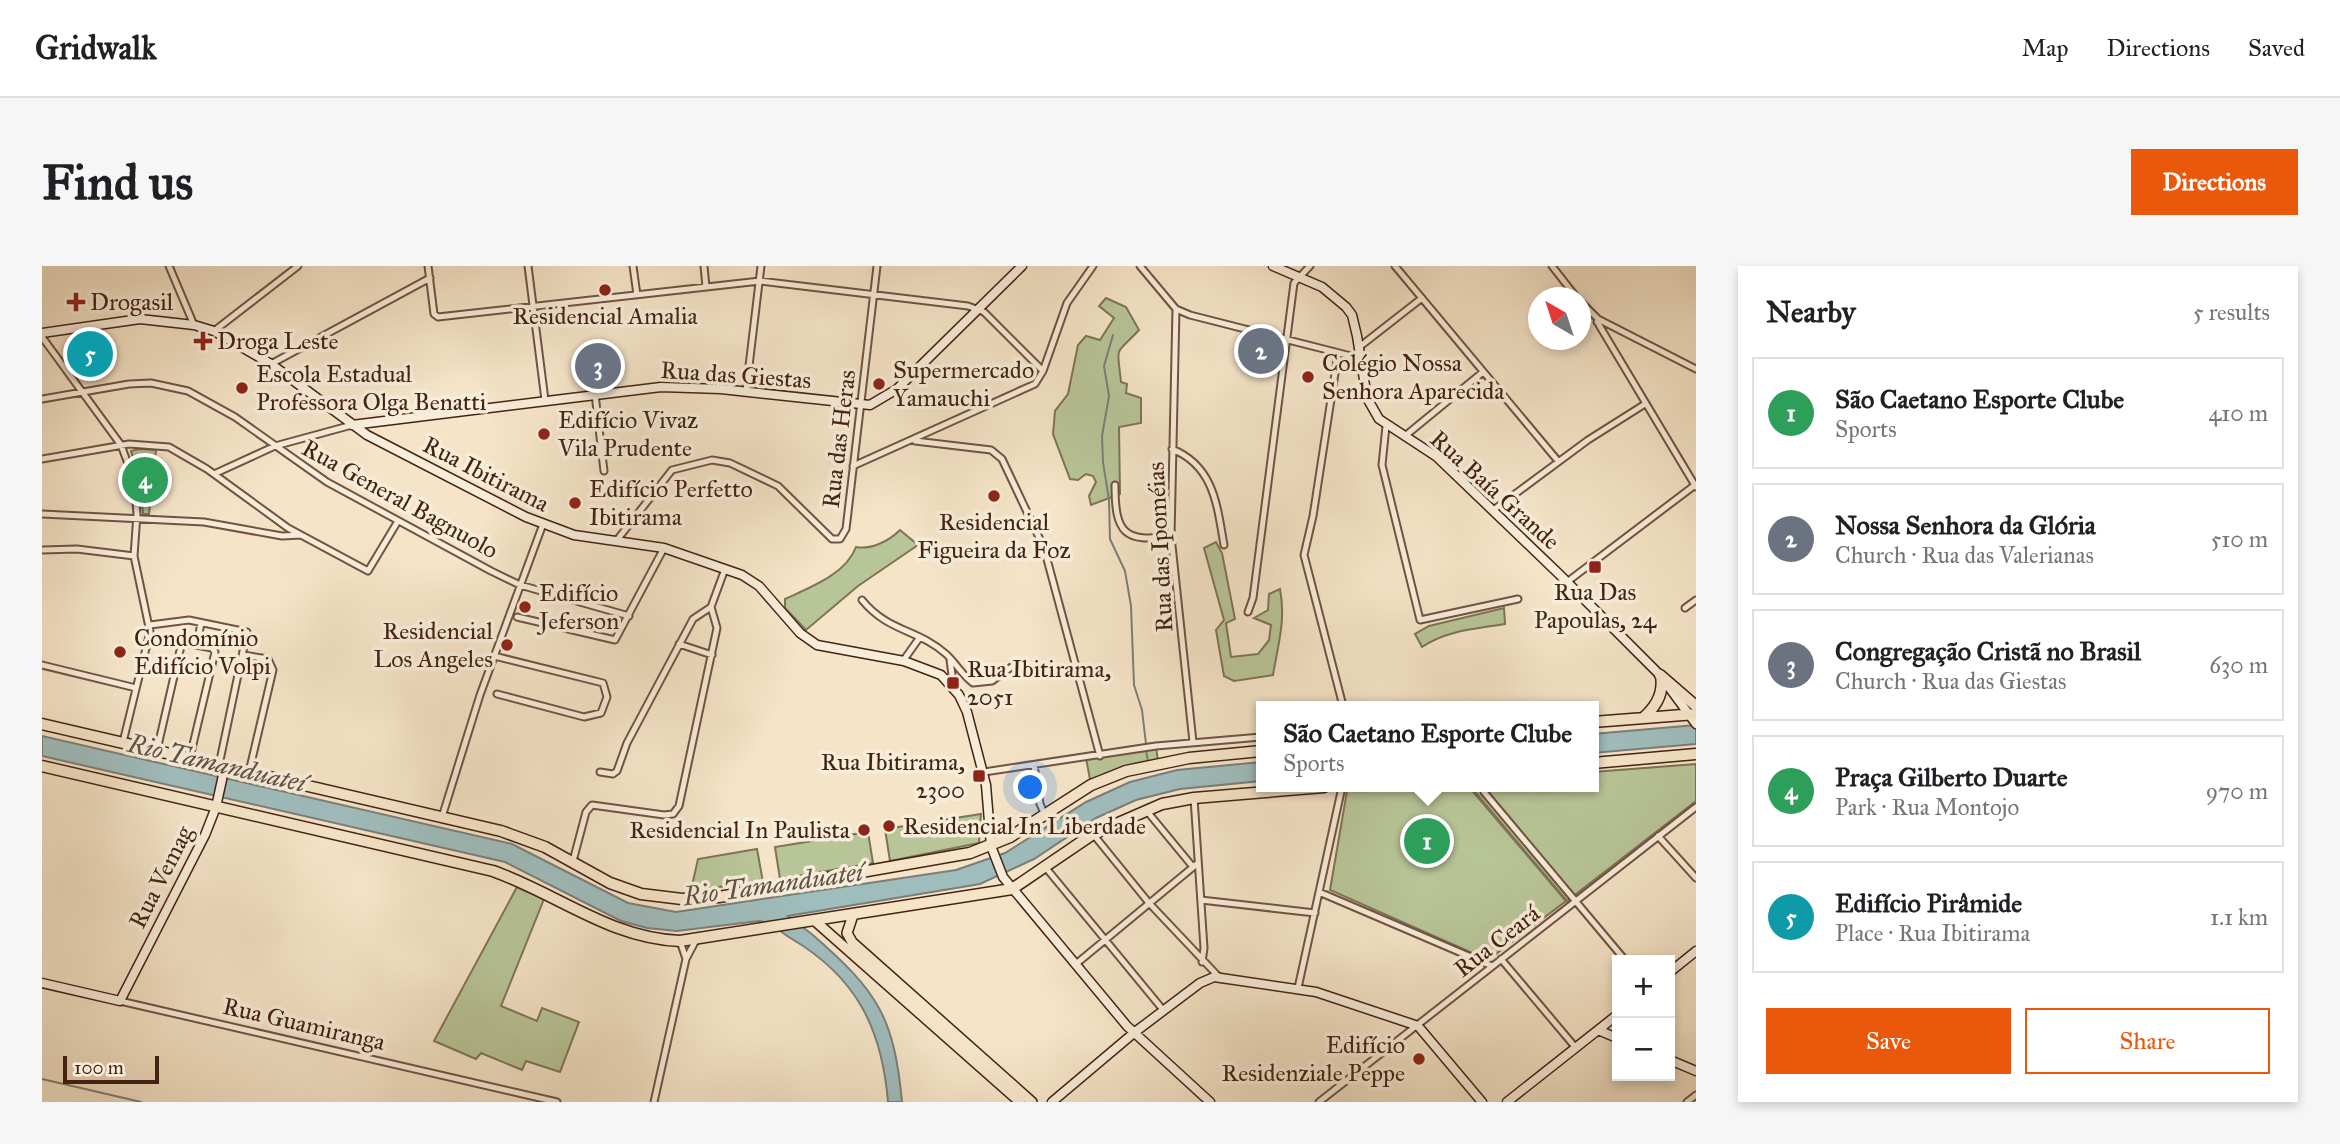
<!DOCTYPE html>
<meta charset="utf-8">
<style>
:root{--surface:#fff;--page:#f6f6f6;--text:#202124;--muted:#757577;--line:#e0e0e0;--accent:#ea580c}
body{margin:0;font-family:"IM FELL Great Primer",serif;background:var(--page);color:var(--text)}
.controls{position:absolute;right:21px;bottom:21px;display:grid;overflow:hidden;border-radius:0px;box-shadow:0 4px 10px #0003}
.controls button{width:63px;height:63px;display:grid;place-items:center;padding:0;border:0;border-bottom:2px solid var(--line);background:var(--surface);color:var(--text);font:35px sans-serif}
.compass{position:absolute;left:1486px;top:21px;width:63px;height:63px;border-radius:50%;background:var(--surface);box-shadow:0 4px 10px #0003;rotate:321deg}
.scale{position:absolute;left:21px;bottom:18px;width:96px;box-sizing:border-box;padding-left:7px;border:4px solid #452312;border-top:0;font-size:19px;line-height:24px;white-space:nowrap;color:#452312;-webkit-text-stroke:5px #f8eddb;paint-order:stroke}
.you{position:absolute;left:989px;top:522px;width:24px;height:24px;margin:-18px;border:5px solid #fff;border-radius:50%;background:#1a73e8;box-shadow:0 0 0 10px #1a73e833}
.badge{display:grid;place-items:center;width:46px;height:46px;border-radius:50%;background:var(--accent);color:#fff;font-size:23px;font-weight:700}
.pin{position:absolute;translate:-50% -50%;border:4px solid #fff;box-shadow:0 2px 7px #0006}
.popup{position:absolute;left:1214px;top:435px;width:343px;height:91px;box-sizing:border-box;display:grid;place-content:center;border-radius:0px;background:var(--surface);filter:drop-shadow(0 2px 5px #0005);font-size:23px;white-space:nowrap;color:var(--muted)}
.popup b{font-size:26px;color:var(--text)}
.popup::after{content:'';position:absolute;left:50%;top:100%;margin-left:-14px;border:14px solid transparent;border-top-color:var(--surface)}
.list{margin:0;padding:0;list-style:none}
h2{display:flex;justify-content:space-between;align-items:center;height:91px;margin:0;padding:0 28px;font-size:30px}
h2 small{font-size:23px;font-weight:400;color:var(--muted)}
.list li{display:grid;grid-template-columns:46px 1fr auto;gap:21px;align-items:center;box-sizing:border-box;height:112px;margin:0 14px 14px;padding:0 14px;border:2px solid var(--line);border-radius:0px}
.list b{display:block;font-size:26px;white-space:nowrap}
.list p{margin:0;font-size:23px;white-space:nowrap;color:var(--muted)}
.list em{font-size:23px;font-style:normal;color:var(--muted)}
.actions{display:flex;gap:14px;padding:21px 28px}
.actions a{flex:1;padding:16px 0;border:2px solid var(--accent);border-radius:0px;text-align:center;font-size:24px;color:var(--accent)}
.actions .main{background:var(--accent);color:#fff}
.map{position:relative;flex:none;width:1654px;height:836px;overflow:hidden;border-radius:0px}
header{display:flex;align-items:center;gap:42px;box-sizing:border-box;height:98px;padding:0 35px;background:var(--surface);border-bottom:2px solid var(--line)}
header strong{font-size:33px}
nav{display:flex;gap:38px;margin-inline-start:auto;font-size:24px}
.intro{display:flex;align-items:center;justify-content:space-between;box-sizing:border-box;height:168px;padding:0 42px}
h1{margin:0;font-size:49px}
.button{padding:18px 32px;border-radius:0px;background:var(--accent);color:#fff;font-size:24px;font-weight:700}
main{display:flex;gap:42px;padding:0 42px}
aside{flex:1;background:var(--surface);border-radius:0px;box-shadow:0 4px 10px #0003}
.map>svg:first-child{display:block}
.green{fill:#b8c598;stroke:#7e7455;stroke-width:2}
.water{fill:#9fbdbd;stroke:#7b7f79;stroke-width:2}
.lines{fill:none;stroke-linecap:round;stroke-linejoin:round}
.stream{stroke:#7b7f79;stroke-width:2}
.street-casing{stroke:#715340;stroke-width:9}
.secondary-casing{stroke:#452312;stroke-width:11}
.primary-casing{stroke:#452312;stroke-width:12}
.highway-casing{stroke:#452312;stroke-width:13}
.street{stroke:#f8eddb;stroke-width:5}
.secondary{stroke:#f8eddb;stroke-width:8}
.primary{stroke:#f5e4c8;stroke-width:9}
.highway{stroke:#f5e4c8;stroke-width:10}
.poi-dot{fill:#8f2418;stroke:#f8eddb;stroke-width:2.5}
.labels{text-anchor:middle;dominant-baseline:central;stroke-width:7;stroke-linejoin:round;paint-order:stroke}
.poi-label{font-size:24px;fill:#452312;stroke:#f8eddb;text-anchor:start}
.street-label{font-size:24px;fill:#452312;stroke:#f8eddb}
.water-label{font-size:26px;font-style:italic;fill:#605145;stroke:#f8eddb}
</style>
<header>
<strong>Gridwalk</strong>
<nav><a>Map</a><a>Directions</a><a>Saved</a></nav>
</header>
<div class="intro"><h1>Find us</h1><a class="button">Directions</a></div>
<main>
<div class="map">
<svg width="1654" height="836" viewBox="0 0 1654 836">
<rect width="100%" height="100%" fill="#f5e4c8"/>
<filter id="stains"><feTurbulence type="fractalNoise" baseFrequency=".00286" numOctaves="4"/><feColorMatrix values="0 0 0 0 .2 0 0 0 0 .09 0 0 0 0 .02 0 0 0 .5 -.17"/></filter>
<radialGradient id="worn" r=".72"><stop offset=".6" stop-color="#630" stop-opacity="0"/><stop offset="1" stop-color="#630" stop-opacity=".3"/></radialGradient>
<path class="green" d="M 1064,32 L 1084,41 L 1097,64 C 1072,91 1075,77 1079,116 L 1085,118 L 1084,127 L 1099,132 L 1099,157 L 1077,161 L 1078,228 L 1049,239 L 1047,230 L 1054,216 L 1051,210 L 1044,208 L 1036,214 L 1028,213 L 1011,168 L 1013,145 L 1026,128 L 1036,79 L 1044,70 L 1058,74 L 1072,52 L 1057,40 Z
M 97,183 L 114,184 L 107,248 L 101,248 L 98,216 L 89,185 Z
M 858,264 L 876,279 L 816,320 L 764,364 L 743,342 L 743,333 C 769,321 804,308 814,281 C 829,284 847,275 858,264 Z
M 1174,276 L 1180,287 L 1193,353 L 1184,357 L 1189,391 L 1216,388 L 1227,374 L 1229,359 L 1212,352 L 1226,344 L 1227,328 L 1238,323 C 1244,354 1236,379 1231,409 L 1192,415 L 1182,410 L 1174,364 L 1182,354 L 1162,282 Z
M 1462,342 L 1463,358 C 1434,363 1405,364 1380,381 L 1373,368 L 1387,360 Z
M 1114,480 L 1116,496 L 1049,519 L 1044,492 Z
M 1654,498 L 1654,535 L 1525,635 L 1429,521 L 1551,521 L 1551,506 Z
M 1348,521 L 1427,521 L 1524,635 L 1446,694 L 1288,624 L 1305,525 Z
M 939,548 L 937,577 L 848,595 L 843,563 Z
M 826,566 L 831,597 L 738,613 L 733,581 Z
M 715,583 L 721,616 L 649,624 L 656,593 Z
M 475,621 L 502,633 L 459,740 L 495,755 L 500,742 L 537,756 L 518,806 L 484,795 L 480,804 L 439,787 L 434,793 L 392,775 Z"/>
<path class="water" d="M 1654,459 L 1654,478 L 1551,487 L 1551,468 Z
M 0,470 L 470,578 L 586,637 L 634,646 L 914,604 L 963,587 L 1044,536 L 1088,516 L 1135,504 L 1219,496 L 1219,515 L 1138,523 L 1094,534 L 1054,552 L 992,593 L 938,618 L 746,650 C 754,657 764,663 772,670 C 836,726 852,751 860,836 L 846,836 C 840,762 814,711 750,673 C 738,666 731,657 717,655 L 635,665 L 605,662 L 579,655 L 463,596 L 0,490 Z"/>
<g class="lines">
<path class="stream" d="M 1071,69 L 1062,100 L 1067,130 L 1060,170 L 1061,196 L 1067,234 L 1068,273 L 1083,305 L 1089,340 L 1092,419 L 1100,444 L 1104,478
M 1104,484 L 1106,496
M 0,813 L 99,836"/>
<defs>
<path id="street" d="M 127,0 L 152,59
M 386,0 L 392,48 L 396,51 L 718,15 L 926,40 L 942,46 L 1001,105
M 486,0 L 503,134
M 591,0 L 595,29
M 662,0 L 664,21
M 1098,0 L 1134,43 L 1148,49 L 1317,92
M 1353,0 L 1516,195
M 1510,0 L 1535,32
M 1538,35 L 1556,53 L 1555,56
M 1134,43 L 1129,270 L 1151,476
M 1556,53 L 1654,103
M 1557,59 L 1654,221
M 172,65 L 256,0
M 0,71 L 79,179 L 92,214 L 95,248 L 92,290 L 108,366 L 81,476
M 1316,82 L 1380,32
M 1296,88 L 1271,250 L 1262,289 L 1301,440
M 229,98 L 388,12
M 704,125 L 719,0
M 553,128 L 562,205
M 0,133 L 87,118 L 109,117 L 146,125 L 193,151 L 285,216 L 449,305 L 478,319 L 587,350
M 1344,160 L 1340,199 L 1378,354 L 1476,333
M 1363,170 L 1441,106
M 873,175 L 949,184 L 960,193 L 1002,282 L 1058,490
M 1130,183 C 1172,200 1175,239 1182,279
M 0,193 L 87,178 L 127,181 L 165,203 L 246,262 L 326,305 L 356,255
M 811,200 L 993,118 L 1001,105 L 1025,37 L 1051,0
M 172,208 L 233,180 L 310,159
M 1073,219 C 1073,267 1082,277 1129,270
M 1450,245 L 1546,174 L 1603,138
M 0,248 L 162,256 L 240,270 L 259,269
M 575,274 L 630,204 L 670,194 L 688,197 L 736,220 L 790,273 L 798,273 L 804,263 L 835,0
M 0,284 L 35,283 L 92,290
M 1525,316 L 1653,219
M 820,334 C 846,366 876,363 904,388 C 914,397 920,409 931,417 L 950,415 L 975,397
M 1643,342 L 1654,334
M 1206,346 L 1211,332 L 1252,17 L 1268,0
M 475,351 L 573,374 L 622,282
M 108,359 L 147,354 L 205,366 L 177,499
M 155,378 L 159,357
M 637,378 L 670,389
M 201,389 L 226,393 L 231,404 L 207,506
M 452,390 L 561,417 L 565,431 L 559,447 L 542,451 L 455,428
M 908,394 L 910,409 L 908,418
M 861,395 L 878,371
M 0,399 L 94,422
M 115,484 L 139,380 L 143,377 L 170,382 L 173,386 L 148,491
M 992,499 L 998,538 L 1003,549
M 558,506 L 571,508 L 575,505 L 585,477 L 651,353 L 669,341
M 942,506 L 1114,480 L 1219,471
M 1442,526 L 1583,694
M 1152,532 L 1162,682 L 1160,696
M 1104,544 L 1151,601
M 400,551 L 438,429 L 501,258
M 1051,568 L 1107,637 L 1176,710
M 1616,570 L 1654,612
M 531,595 L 544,546 L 550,539 L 622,549 L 631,548 L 637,540 L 675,362 L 669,341 L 683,303
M 1004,602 L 1122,745
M 1277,626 L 1450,700
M 1159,634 L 1273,647
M 638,675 L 644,693
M 1459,693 L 1534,782
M 1034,698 L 1156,597
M 1256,722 L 1300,521
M 78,735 L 515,836
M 612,836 L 644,693 L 654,674
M 1277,836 L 1654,541
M 1645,836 L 1654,829"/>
<path id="secondary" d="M 1231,0 L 1280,21 L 1304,41 L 1310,49 L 1315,70 L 1325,132 L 1337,153 L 1395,191 L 1518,309 L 1618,409 L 1654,458
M 0,67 L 98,53 L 152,59 L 172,65 L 229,98 L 325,169 L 484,251 L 532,269 L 622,282 L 700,309 L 717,320 L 758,367 L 775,379 L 862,395 L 899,409 L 917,429 L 925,446 L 944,519 L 949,580 L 961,611 L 1085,760 L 1168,836
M 310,159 L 619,121 L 679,123 L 828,139 L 855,123 L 980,0
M 1628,706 L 1654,685
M 0,717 L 78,735 L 163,569 L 174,541 L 183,500
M 1556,764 L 1575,772
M 1628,794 L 1654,805
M 1010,836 L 1093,766 L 1158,717 L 1172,711 L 1274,726 L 1376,760 L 1440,836
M 1465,836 L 1575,749"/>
<path id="primary" d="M 811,649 L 805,667 L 810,676 L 990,836
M 773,655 L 978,836"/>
<path id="highway" d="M 1618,409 L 1654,440
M 1601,452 C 1614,441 1622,427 1619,410
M 1551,456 L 1654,448
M 0,458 L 459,565 L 503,581 L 568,617 L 599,628 L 640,633 L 677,631 L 928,587 L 968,571 L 1049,519 L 1084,505 L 1147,492 L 1219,485
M 1551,497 L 1654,488
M 0,500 L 451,605 C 516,628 567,672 638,675 L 970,623 L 1051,568 L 1120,538 L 1152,532 L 1282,521"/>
</defs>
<use href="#street" class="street-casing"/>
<use href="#secondary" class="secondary-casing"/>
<use href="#primary" class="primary-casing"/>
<use href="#highway" class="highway-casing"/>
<use href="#street" class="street"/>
<use href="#secondary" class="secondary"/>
<use href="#primary" class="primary"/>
<use href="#highway" class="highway"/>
</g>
<g class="poi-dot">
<circle cx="563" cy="24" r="7"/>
<path d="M30.5 25.5h7v7h7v7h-7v7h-7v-7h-7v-7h7z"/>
<path d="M157.5 64.5h7v7h7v7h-7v7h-7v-7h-7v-7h7z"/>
<circle cx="1266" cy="111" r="7"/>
<circle cx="837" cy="118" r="7"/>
<circle cx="200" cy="122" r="7"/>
<circle cx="502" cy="168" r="7"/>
<circle cx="952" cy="230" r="7"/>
<circle cx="533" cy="237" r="7"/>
<rect x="1546" y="294" width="14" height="14" rx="3.5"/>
<circle cx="483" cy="341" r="7"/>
<circle cx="465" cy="379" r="7"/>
<circle cx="78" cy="386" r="7"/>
<rect x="904" y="410" width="14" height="14" rx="3.5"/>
<rect x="930" y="503" width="14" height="14" rx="3.5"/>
<circle cx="847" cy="560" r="7"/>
<circle cx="822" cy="564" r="7"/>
<circle cx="1377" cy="793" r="7"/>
</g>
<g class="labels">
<g class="poi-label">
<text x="48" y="36">Drogasil</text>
<text x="563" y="50" text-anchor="middle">Residencial Amalia</text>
<text x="175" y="75">Droga Leste</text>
<text x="1280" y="97">Colégio Nossa<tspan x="1280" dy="28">Senhora Aparecida</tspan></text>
<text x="851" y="104">Supermercado<tspan x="851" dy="28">Yamauchi</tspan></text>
<text x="214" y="108">Escola Estadual<tspan x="214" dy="28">Professora Olga Benatti</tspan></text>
<text x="516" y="154">Edifício Vivaz<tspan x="516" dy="28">Vila Prudente</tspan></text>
<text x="547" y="223">Edifício Perfetto<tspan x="547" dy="28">Ibitirama</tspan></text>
<text x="952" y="256" text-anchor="middle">Residencial<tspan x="952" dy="28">Figueira da Foz</tspan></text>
<text x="1553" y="326" text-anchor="middle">Rua Das<tspan x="1553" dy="28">Papoulas, 24</tspan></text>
<text x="497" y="327">Edifício<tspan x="497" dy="28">Jeferson</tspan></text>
<text x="451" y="365" text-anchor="end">Residencial<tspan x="451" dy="28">Los Angeles</tspan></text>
<text x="92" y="372">Condomínio<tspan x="92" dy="28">Edifício Volpi</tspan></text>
<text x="925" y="403">Rua Ibitirama,<tspan x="925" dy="28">2051</tspan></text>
<text x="923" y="496" text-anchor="end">Rua Ibitirama,<tspan x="923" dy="28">2300</tspan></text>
<text x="861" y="560">Residencial In Liberdade</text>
<text x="808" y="564" text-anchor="end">Residencial In Paulista</text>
<text x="1363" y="779" text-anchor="end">Edifício<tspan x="1363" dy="28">Residenziale Peppe</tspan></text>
</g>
<g class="street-label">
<text transform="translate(694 109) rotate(4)">Rua das Giestas</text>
<text transform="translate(797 173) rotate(-83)">Rua das Heras</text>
<text transform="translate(444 208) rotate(27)">Rua Ibitirama</text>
<text transform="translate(1453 224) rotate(42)">Rua Baía Grande</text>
<text transform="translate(358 233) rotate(29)">Rua General Bagnuolo</text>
<text transform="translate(1118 281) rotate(-93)">Rua das Ipoméias</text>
<text transform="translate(119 611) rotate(-63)">Rua Vemag</text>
<text transform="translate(1455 675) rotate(-38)">Rua Ceará</text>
<text transform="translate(262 758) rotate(13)">Rua Guamiranga</text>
</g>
<g class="water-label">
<text transform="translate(175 497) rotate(13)">Rio Tamanduateí</text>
<text transform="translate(731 618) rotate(-8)">Rio Tamanduateí</text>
</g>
</g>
<rect width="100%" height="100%" filter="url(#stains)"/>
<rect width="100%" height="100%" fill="url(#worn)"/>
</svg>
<div class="controls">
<button>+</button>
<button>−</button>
</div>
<svg class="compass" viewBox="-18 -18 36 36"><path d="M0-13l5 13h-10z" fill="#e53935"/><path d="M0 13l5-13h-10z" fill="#757577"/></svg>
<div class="scale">100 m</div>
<div class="you"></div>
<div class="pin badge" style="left:1385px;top:575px;background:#2e9e5b">1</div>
<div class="popup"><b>São Caetano Esporte Clube</b>Sports</div>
<div class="pin badge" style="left:1219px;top:85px;background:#6b7280">2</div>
<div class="pin badge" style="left:556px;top:100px;background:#6b7280">3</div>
<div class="pin badge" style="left:103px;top:214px;background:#2e9e5b">4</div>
<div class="pin badge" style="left:48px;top:88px;background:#0f9aa8">5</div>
</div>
<aside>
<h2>Nearby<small>5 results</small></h2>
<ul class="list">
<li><span class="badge" style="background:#2e9e5b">1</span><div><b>São Caetano Esporte Clube</b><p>Sports</p></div><em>410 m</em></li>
<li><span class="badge" style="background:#6b7280">2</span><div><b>Nossa Senhora da Glória</b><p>Church · Rua das Valerianas</p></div><em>510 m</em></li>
<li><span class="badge" style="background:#6b7280">3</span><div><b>Congregação Cristã no Brasil</b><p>Church · Rua das Giestas</p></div><em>630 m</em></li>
<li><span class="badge" style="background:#2e9e5b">4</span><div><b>Praça Gilberto Duarte</b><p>Park · Rua Montojo</p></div><em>970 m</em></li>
<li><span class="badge" style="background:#0f9aa8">5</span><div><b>Edifício Pirâmide</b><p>Place · Rua Ibitirama</p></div><em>1.1 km</em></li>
</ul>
<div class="actions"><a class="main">Save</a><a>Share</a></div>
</aside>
</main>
